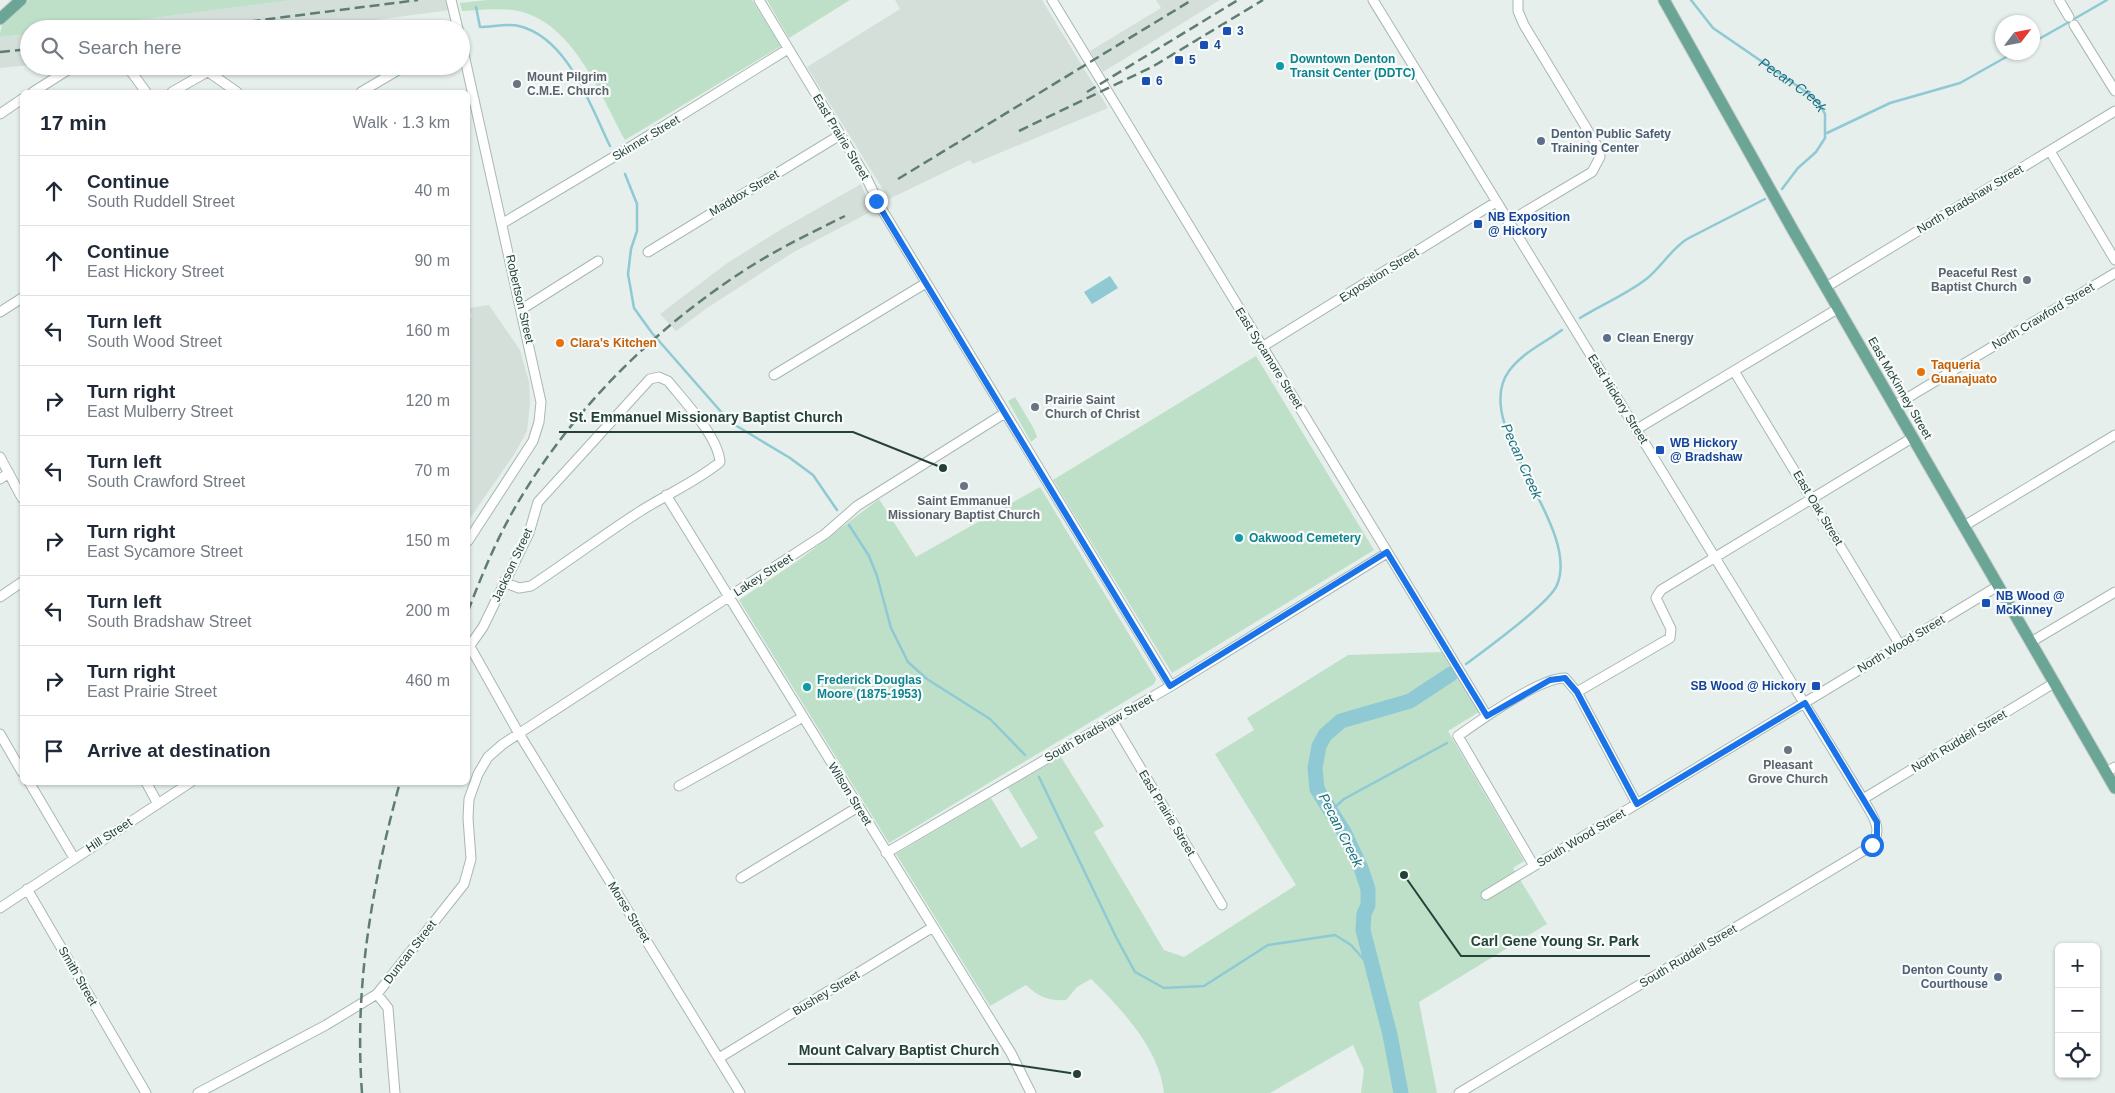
<!DOCTYPE html>
<meta charset="utf-8">
<style>
:root{--surface:#fff;--page:#f6f6f7;--text:#1f2937;--muted:#747a83;--line:#e0e1e3}
body{margin:0;font-family:Arial,sans-serif;background:var(--page);color:var(--text)}
.controls{position:absolute;right:15px;bottom:15px;display:grid;overflow:hidden;border-radius:8px;box-shadow:0 1px 4px #0004}
.controls button{width:45px;height:45px;display:grid;place-items:center;padding:0;border:0;border-bottom:1px solid var(--line);background:var(--surface);color:var(--text);font:25px sans-serif}
.compass{position:absolute;left:1995px;top:15px;width:45px;height:45px;border-radius:50%;background:var(--surface);box-shadow:0 1px 4px #0004;rotate:58deg}
.stop{position:absolute;width:15px;height:15px;margin:-11px;border:4px solid #1a73e8;border-radius:50%;background:#fff}
.stop.end{background:#1a73e8;border-color:#fff;box-shadow:0 1px 5px #0008}
.list{margin:0;padding:0;list-style:none}
h2{display:flex;justify-content:space-between;align-items:center;height:65px;margin:0;padding:0 20px;font-size:21px}
h2 small{font-size:16px;font-weight:400;color:var(--muted)}
.list li{display:grid;grid-template-columns:32px 1fr auto;gap:15px;align-items:center;box-sizing:border-box;height:70px;padding:0 20px;border-top:1px solid var(--line)}
.list b{display:block;font-size:19px;white-space:nowrap}
.list p{margin:0;font-size:16px;white-space:nowrap;color:var(--muted)}
.list em{font-size:16px;font-style:normal;color:var(--muted)}
.icon{flex:none;width:28px;height:28px;fill:none;stroke:currentColor;stroke-width:2;stroke-linecap:round;stroke-linejoin:round}
.map{position:relative;flex:none;width:2115px;height:1093px;overflow:hidden}
.search{position:absolute;background:var(--surface);box-shadow:0 1px 4px #0004;left:20px;top:20px;width:450px;height:55px;display:flex;align-items:center;gap:12px;box-sizing:border-box;padding:0 18px;border-radius:28px;color:var(--muted);font-size:19px}
.panel{position:absolute;background:var(--surface);box-shadow:0 1px 4px #0004;left:20px;top:90px;width:450px;height:695px;border-radius:8px}
.map>svg:first-child{display:block}
.built{fill:#d4dfda}
.green{fill:#bfe0c8}
.water{fill:#8ec9d4}
.lines{fill:none;stroke-linecap:round;stroke-linejoin:round}
.stream{stroke:#8ec9d4;stroke-width:2.5}
.river{stroke:#8ec9d4;stroke-width:15}
.minor-casing{stroke:#a8b8b2;stroke-width:11}
.major-casing{stroke:#c2cac8;stroke-width:13}
.minor{stroke:#fff;stroke-width:9}
.major{stroke:#6aa596;stroke-width:11}
.rail{stroke:#5f7d75;stroke-width:2.5;stroke-dasharray:10 5;stroke-linecap:butt}
.route{stroke:#1a73e8;stroke-width:6}
.transit-dot{fill:#1a4fb4;stroke:#f7fbf9;stroke-width:2}
.culture-dot{fill:#0f9aa8;stroke:#f7fbf9;stroke-width:2}
.worship-dot{fill:#6b7280;stroke:#f7fbf9;stroke-width:2}
.service-dot{fill:#5c6f8a;stroke:#f7fbf9;stroke-width:2}
.food-dot{fill:#e8710a;stroke:#f7fbf9;stroke-width:2}
.labels{text-anchor:middle;dominant-baseline:central;stroke-width:4.5;stroke-linejoin:round;paint-order:stroke}
.transit-label{font-size:12px;font-weight:bold;fill:#164399;stroke:#f7fbf9;text-anchor:start}
.culture-label{font-size:12px;font-weight:bold;fill:#0d838f;stroke:#f7fbf9;text-anchor:start}
.worship-label{font-size:12px;font-weight:bold;fill:#5b616d;stroke:#f7fbf9;text-anchor:start}
.service-label{font-size:12px;font-weight:bold;fill:#4e5e75;stroke:#f7fbf9;text-anchor:start}
.street-label{font-size:12px;fill:#24423a;stroke:#f7fbf9}
.food-label{font-size:12px;font-weight:bold;fill:#c56008;stroke:#f7fbf9;text-anchor:start}
.water-label{font-size:14px;font-style:italic;fill:#1c6f80;stroke:#f7fbf9}
.leader{fill:none;stroke:#24423a;stroke-width:2}
.callout-dot{fill:#24423a;stroke:#f7fbf9;stroke-width:2}
.callout-label{font-size:14px;text-anchor:middle;font-weight:bold;fill:#24423a;stroke:#f7fbf9;stroke-width:4.5;stroke-linejoin:round;paint-order:stroke}
</style>
<div class="map">
<svg width="2115" height="1093" viewBox="0 0 2115 1093">
<rect width="100%" height="100%" fill="#e6efeb"/>
<path class="built" d="M 292,0 L 448,0 L 451,10 L 306,29 L 67,29 Z
M 895,0 L 1042,0 L 1108,108 L 973,164 L 970,160 L 889,199 L 807,67 L 900,9 Z
M 1156,0 L 1220,0 L 1103,72 L 1090,51 L 1161,8 Z
M 29,34 L 29,65 L 0,68 L 0,37 Z
M 861,184 L 872,211 L 794,252 L 707,308 L 676,331 L 660,314 L 726,264 L 780,230 Z
M 489,305 L 520,350 L 529,382 L 530,404 L 527,431 L 515,453 L 468,521 L 468,320 L 472,316 L 468,308 Z"/>
<path class="green" d="M 29,0 L 292,0 L 67,29 L 29,29 L 29,34 L 0,37 C 0,20 14,8 29,0 Z
M 487,0 L 752,0 L 781,46 L 625,140 C 600,94 571,17 512,10 C 495,8 478,10 462,11 L 460,3 Z
M 767,0 L 850,0 L 789,38 Z
M 1256,356 L 1374,550 L 1172,673 L 1053,480 Z
M 1015,397 L 1034,429 L 1037,437 L 1031,442 L 1008,401 Z
M 1040,487 L 1156,679 L 1154,684 L 889,843 L 739,600 L 799,560 L 879,499 L 916,557 Z
M 1442,652 L 1479,712 L 1448,731 L 1524,861 L 1513,868 L 1547,924 L 1419,1002 L 1437,1093 L 1361,1093 L 1364,1070 L 1353,1045 L 1270,1093 L 1164,1093 C 1160,1050 1121,1008 1091,979 L 1077,987 L 1066,1000 C 1048,1001 1039,997 1026,985 L 990,1006 L 896,854 L 991,798 L 1021,848 L 1038,838 L 1008,788 L 1061,757 L 1104,826 L 1094,832 L 1164,950 L 1184,957 L 1296,885 L 1215,754 L 1254,730 L 1247,718 L 1348,655 Z"/>
<path class="water" d="M 1110,276 L 1118,288 L 1092,304 L 1084,292 Z"/>
<g class="lines">
<g class="stream">
<path id="s1" d="M 1691,0 L 1713,28 L 1809,94 L 1819,103 L 1825,114 L 1825,138 L 1816,152 L 1798,168 L 1782,189"/>
<path d="M 476,7 L 480,27 C 492,27 508,23 519,26 C 568,38 590,105 610,146"/>
<path d="M 2074,19 L 2107,0"/>
<path d="M 2032,43 L 2069,22"/>
<path d="M 1827,133 L 1890,103 L 1960,83 L 2015,52"/>
<path d="M 625,174 L 637,204 L 637,231 L 631,249 L 628,274 L 634,308 L 652,333 L 730,422 L 790,458 L 813,475 L 837,510"/>
<path d="M 1580,318 C 1601,305 1625,295 1645,280 C 1661,268 1670,250 1687,239 L 1765,199"/>
<path d="M 849,525 L 869,556 L 877,576 L 891,628 L 908,662 L 927,679 L 990,719 L 1025,755"/>
<path d="M 1466,664 C 1485,650 1550,603 1557,585 C 1582,526 1469,425 1509,371 C 1523,352 1543,344 1562,330"/>
<path d="M 1039,777 L 1116,937 L 1135,972 L 1164,988 L 1204,986 L 1268,945 L 1335,935 L 1351,945 L 1373,970"/>
<path d="M 1333,813 L 1335,807 L 1344,799 L 1447,743"/>
</g>
<path class="river" d="M 1401,1093 L 1390,1035 L 1363,930 L 1364,914 L 1368,905 L 1368,889 L 1361,868 L 1344,832 L 1317,789 L 1315,768 L 1319,746 L 1325,735 L 1341,721 L 1410,701 L 1451,674"/>
<defs>
<path id="minor" d="M 451,0 L 458,29
M 759,0 L 866,177 L 881,208 L 1171,686
M 1052,0 L 1487,716
M 1373,0 L 1863,799 C 1873,816 1886,832 1868,848 L 1459,1093
M 2059,0 L 2069,17
M 2074,25 L 2115,91
M 461,41 L 541,402 L 539,422 L 533,441 L 468,541
M 127,66 L 146,92
M 200,66 L 237,92
M 33,92 L 74,66
M 172,92 L 207,72
M 361,92 L 405,66
M 0,114 L 22,99
M 2050,151 L 2115,260
M 1508,222 L 1592,172 L 1600,157 L 1599,149 L 1524,25 L 1518,11 L 1518,0
M 503,223 L 622,152 L 788,49
M 648,252 L 840,135
M 1826,287 L 2115,111
M 522,309 L 598,261
M 0,312 L 22,298
M 1262,347 L 1496,202
M 1734,371 L 1900,645
M 774,375 L 926,283
M 1894,406 L 2115,273
M 1637,429 L 1839,308
M 0,457 L 22,498
M 0,479 L 9,473
M 666,495 L 1011,1053 L 1031,1093
M 1964,526 L 2115,435
M 0,597 L 22,582
M 2031,642 L 2115,592
M 468,643 L 518,732 L 740,1093
M 469,647 L 483,627 L 529,533 L 538,502 L 650,379 L 659,377 L 668,381 C 684,401 718,436 720,462 C 696,482 665,495 639,512 C 602,536 567,562 531,586 L 519,588 L 503,582
M 1577,692 L 1670,638 L 1671,629 L 1656,598 L 1661,590 L 1912,438
M 1112,720 L 1222,905
M 0,734 L 22,772
M 2106,772 L 2115,767
M 29,782 L 74,858
M 146,782 L 158,804
M 679,786 L 803,717
M 1863,799 L 2054,683
M 886,853 L 1171,686 L 1387,553
M 1534,866 L 1458,736 C 1479,721 1541,677 1565,678 L 1577,692 L 1637,804
M 741,878 L 858,807
M 27,889 L 146,1093
M 1486,895 L 1998,586
M 0,908 L 191,782
M 377,994 L 388,1008 L 395,1093
M 719,1058 L 933,927
M 198,1093 L 326,1025 L 377,994 L 464,884 L 471,859 L 468,818 L 469,799 L 478,774 L 488,757 L 503,744 L 825,534 L 857,506 L 1005,413"/>
<path id="major" d="M 1664,0 L 1794,232 L 2115,788
M 0,19 L 21,0"/>
</defs>
<use href="#minor" class="minor-casing"/>
<use href="#major" class="major-casing"/>
<use href="#minor" class="minor"/>
<use href="#major" class="major"/>
<path class="rail" d="M 191,29 L 418,0
M 0,52 L 29,49
M 1087,92 L 1238,0
M 1019,131 L 1152,67 L 1263,0
M 898,179 L 1192,0
M 468,611 C 481,577 495,543 513,511 C 568,414 652,330 745,270 C 777,249 811,233 845,216
M 362,1093 C 354,986 372,885 400,782"/>
</g>
<g class="lines">
<path class="route" d="M 876,201 L 1170,686 L 1387,552 L 1487,716 L 1550,680 L 1565,678 L 1577,692 L 1637,804 L 1805,703 L 1877,822 L 1877,836 L 1872,845"/>
</g>
<g class="transit-dot">
<rect x="1222" y="26" width="10" height="10" rx="2.5"/>
<rect x="1199" y="40" width="10" height="10" rx="2.5"/>
<rect x="1174" y="55" width="10" height="10" rx="2.5"/>
<rect x="1141" y="76" width="10" height="10" rx="2.5"/>
<rect x="1473" y="219" width="10" height="10" rx="2.5"/>
<rect x="1655" y="445" width="10" height="10" rx="2.5"/>
<rect x="1981" y="598" width="10" height="10" rx="2.5"/>
<rect x="1811" y="681" width="10" height="10" rx="2.5"/>
</g>
<g class="culture-dot">
<circle cx="1280" cy="66" r="5"/>
<circle cx="1239" cy="538" r="5"/>
<circle cx="807" cy="687" r="5"/>
</g>
<g class="worship-dot">
<circle cx="517" cy="84" r="5"/>
<circle cx="2027" cy="280" r="5"/>
<circle cx="1035" cy="407" r="5"/>
<circle cx="964" cy="486" r="5"/>
<circle cx="1788" cy="750" r="5"/>
</g>
<g class="service-dot">
<circle cx="1541" cy="141" r="5"/>
<circle cx="1607" cy="338" r="5"/>
<circle cx="1998" cy="977" r="5"/>
</g>
<g class="food-dot">
<circle cx="560" cy="343" r="5"/>
<circle cx="1921" cy="372" r="5"/>
</g>
<g class="labels">
<g class="transit-label">
<text x="1237" y="31">3</text>
<text x="1214" y="45">4</text>
<text x="1189" y="60">5</text>
<text x="1156" y="81">6</text>
<text x="1488" y="217">NB Exposition<tspan x="1488" dy="14">@ Hickory</tspan></text>
<text x="1670" y="443">WB Hickory<tspan x="1670" dy="14">@ Bradshaw</tspan></text>
<text x="1996" y="596">NB Wood @<tspan x="1996" dy="14">McKinney</tspan></text>
<text x="1806" y="686" text-anchor="end">SB Wood @ Hickory</text>
</g>
<g class="culture-label">
<text x="1290" y="59">Downtown Denton<tspan x="1290" dy="14">Transit Center (DDTC)</tspan></text>
<text x="1249" y="538">Oakwood Cemetery</text>
<text x="817" y="680">Frederick Douglas<tspan x="817" dy="14">Moore (1875-1953)</tspan></text>
</g>
<g class="worship-label">
<text x="527" y="77">Mount Pilgrim<tspan x="527" dy="14">C.M.E. Church</tspan></text>
<text x="2017" y="273" text-anchor="end">Peaceful Rest<tspan x="2017" dy="14">Baptist Church</tspan></text>
<text x="1045" y="400">Prairie Saint<tspan x="1045" dy="14">Church of Christ</tspan></text>
<text x="964" y="501" text-anchor="middle">Saint Emmanuel<tspan x="964" dy="14">Missionary Baptist Church</tspan></text>
<text x="1788" y="765" text-anchor="middle">Pleasant<tspan x="1788" dy="14">Grove Church</tspan></text>
</g>
<g class="service-label">
<text x="1551" y="134">Denton Public Safety<tspan x="1551" dy="14">Training Center</tspan></text>
<text x="1617" y="338">Clean Energy</text>
<text x="1988" y="970" text-anchor="end">Denton County<tspan x="1988" dy="14">Courthouse</tspan></text>
</g>
<g class="street-label">
<text transform="translate(841 137) rotate(59)">East Prairie Street</text>
<text transform="translate(646 138) rotate(-31)">Skinner Street</text>
<text transform="translate(744 193) rotate(-31)">Maddox Street</text>
<text transform="translate(1970 199) rotate(-31)">North Bradshaw Street</text>
<text transform="translate(1379 275) rotate(-32)">Exposition Street</text>
<text transform="translate(520 299) rotate(77)">Robertson Street</text>
<text transform="translate(2043 316) rotate(-31)">North Crawford Street</text>
<text transform="translate(1269 358) rotate(58)">East Sycamore Street</text>
<text transform="translate(1900 388) rotate(60)">East McKinney Street</text>
<text transform="translate(1618 399) rotate(58)">East Hickory Street</text>
<text transform="translate(1818 508) rotate(59)">East Oak Street</text>
<text transform="translate(512 565) rotate(-65)">Jackson Street</text>
<text transform="translate(763 575) rotate(-33)">Lakey Street</text>
<text transform="translate(1901 644) rotate(-31)">North Wood Street</text>
<text transform="translate(1099 728) rotate(-30)">South Bradshaw Street</text>
<text transform="translate(1959 741) rotate(-31)">North Ruddell Street</text>
<text transform="translate(850 794) rotate(58)">Wilson Street</text>
<text transform="translate(1167 813) rotate(59)">East Prairie Street</text>
<text transform="translate(109 835) rotate(-33)">Hill Street</text>
<text transform="translate(1581 838) rotate(-31)">South Wood Street</text>
<text transform="translate(629 912) rotate(58)">Morse Street</text>
<text transform="translate(410 952) rotate(-52)">Duncan Street</text>
<text transform="translate(1688 956) rotate(-31)">South Ruddell Street</text>
<text transform="translate(78 976) rotate(60)">Smith Street</text>
<text transform="translate(826 993) rotate(-31)">Bushey Street</text>
</g>
<g class="food-label">
<text x="570" y="343">Clara's Kitchen</text>
<text x="1931" y="365">Taqueria<tspan x="1931" dy="14">Guanajuato</tspan></text>
</g>
<g class="water-label">
<text stroke="none"><textPath href="#s1" startOffset="134">Pecan Creek</textPath></text>
<text transform="translate(1522 461) rotate(66)">Pecan Creek</text>
<text transform="translate(1341 830) rotate(63)">Pecan Creek</text>
</g>
</g>
<path class="leader" d="M943 468L853 432H559M1404 875L1461 956H1650M1077 1074L1009 1064H788"/>
<g class="callout-dot">
<circle cx="943" cy="468" r="5"/>
<circle cx="1404" cy="875" r="5"/>
<circle cx="1077" cy="1074" r="5"/>
</g>
<g class="callout-label">
<text x="706" y="422">St. Emmanuel Missionary Baptist Church</text>
<text x="1555" y="946">Carl Gene Young Sr. Park</text>
<text x="899" y="1055">Mount Calvary Baptist Church</text>
</g>
</svg>
<div class="controls">
<button>+</button>
<button>−</button>
<button><svg class="icon" aria-label="locate" viewBox="0 0 24 24"><circle cx="12" cy="12" r="6"/><path d="M12 2v4M12 18v4M2 12h4M18 12h4"/></svg></button>
</div>
<svg class="compass" viewBox="-18 -18 36 36"><path d="M0-13l5 13h-10z" fill="#e53935"/><path d="M0 13l5-13h-10z" fill="#747a83"/></svg>
<div class="stop" style="left:1872px;top:845px"></div>
<div class="stop end" style="left:876px;top:201px"></div>
<div class="search"><svg class="icon" aria-label="search" viewBox="0 0 24 24"><circle cx="10" cy="10" r="6"/><path d="M15 15l6 6"/></svg>Search here</div>
<section class="panel">
<h2>17 min<small>Walk · 1.3 km</small></h2>
<ul class="list">
<li><svg class="icon" aria-label="ahead" viewBox="0 0 24 24"><path d="M12 20V5M6 11l6-6 6 6"/></svg><div><b>Continue</b><p>South Ruddell Street</p></div><em>40 m</em></li>
<li><svg class="icon" aria-label="ahead" viewBox="0 0 24 24"><path d="M12 20V5M6 11l6-6 6 6"/></svg><div><b>Continue</b><p>East Hickory Street</p></div><em>90 m</em></li>
<li><svg class="icon" aria-label="left" viewBox="0 0 24 24"><path d="M17 20v-9H6M10 6l-5 5 5 5"/></svg><div><b>Turn left</b><p>South Wood Street</p></div><em>160 m</em></li>
<li><svg class="icon" aria-label="right" viewBox="0 0 24 24"><path d="M7 20v-9h11M14 6l5 5-5 5"/></svg><div><b>Turn right</b><p>East Mulberry Street</p></div><em>120 m</em></li>
<li><svg class="icon" aria-label="left" viewBox="0 0 24 24"><path d="M17 20v-9H6M10 6l-5 5 5 5"/></svg><div><b>Turn left</b><p>South Crawford Street</p></div><em>70 m</em></li>
<li><svg class="icon" aria-label="right" viewBox="0 0 24 24"><path d="M7 20v-9h11M14 6l5 5-5 5"/></svg><div><b>Turn right</b><p>East Sycamore Street</p></div><em>150 m</em></li>
<li><svg class="icon" aria-label="left" viewBox="0 0 24 24"><path d="M17 20v-9H6M10 6l-5 5 5 5"/></svg><div><b>Turn left</b><p>South Bradshaw Street</p></div><em>200 m</em></li>
<li><svg class="icon" aria-label="right" viewBox="0 0 24 24"><path d="M7 20v-9h11M14 6l5 5-5 5"/></svg><div><b>Turn right</b><p>East Prairie Street</p></div><em>460 m</em></li>
<li><svg class="icon" aria-label="arrive" viewBox="0 0 24 24"><path d="M6 21V4h12l-3 4 3 4H6"/></svg><div><b>Arrive at destination</b></div></li>
</ul>
</section>
</div>
